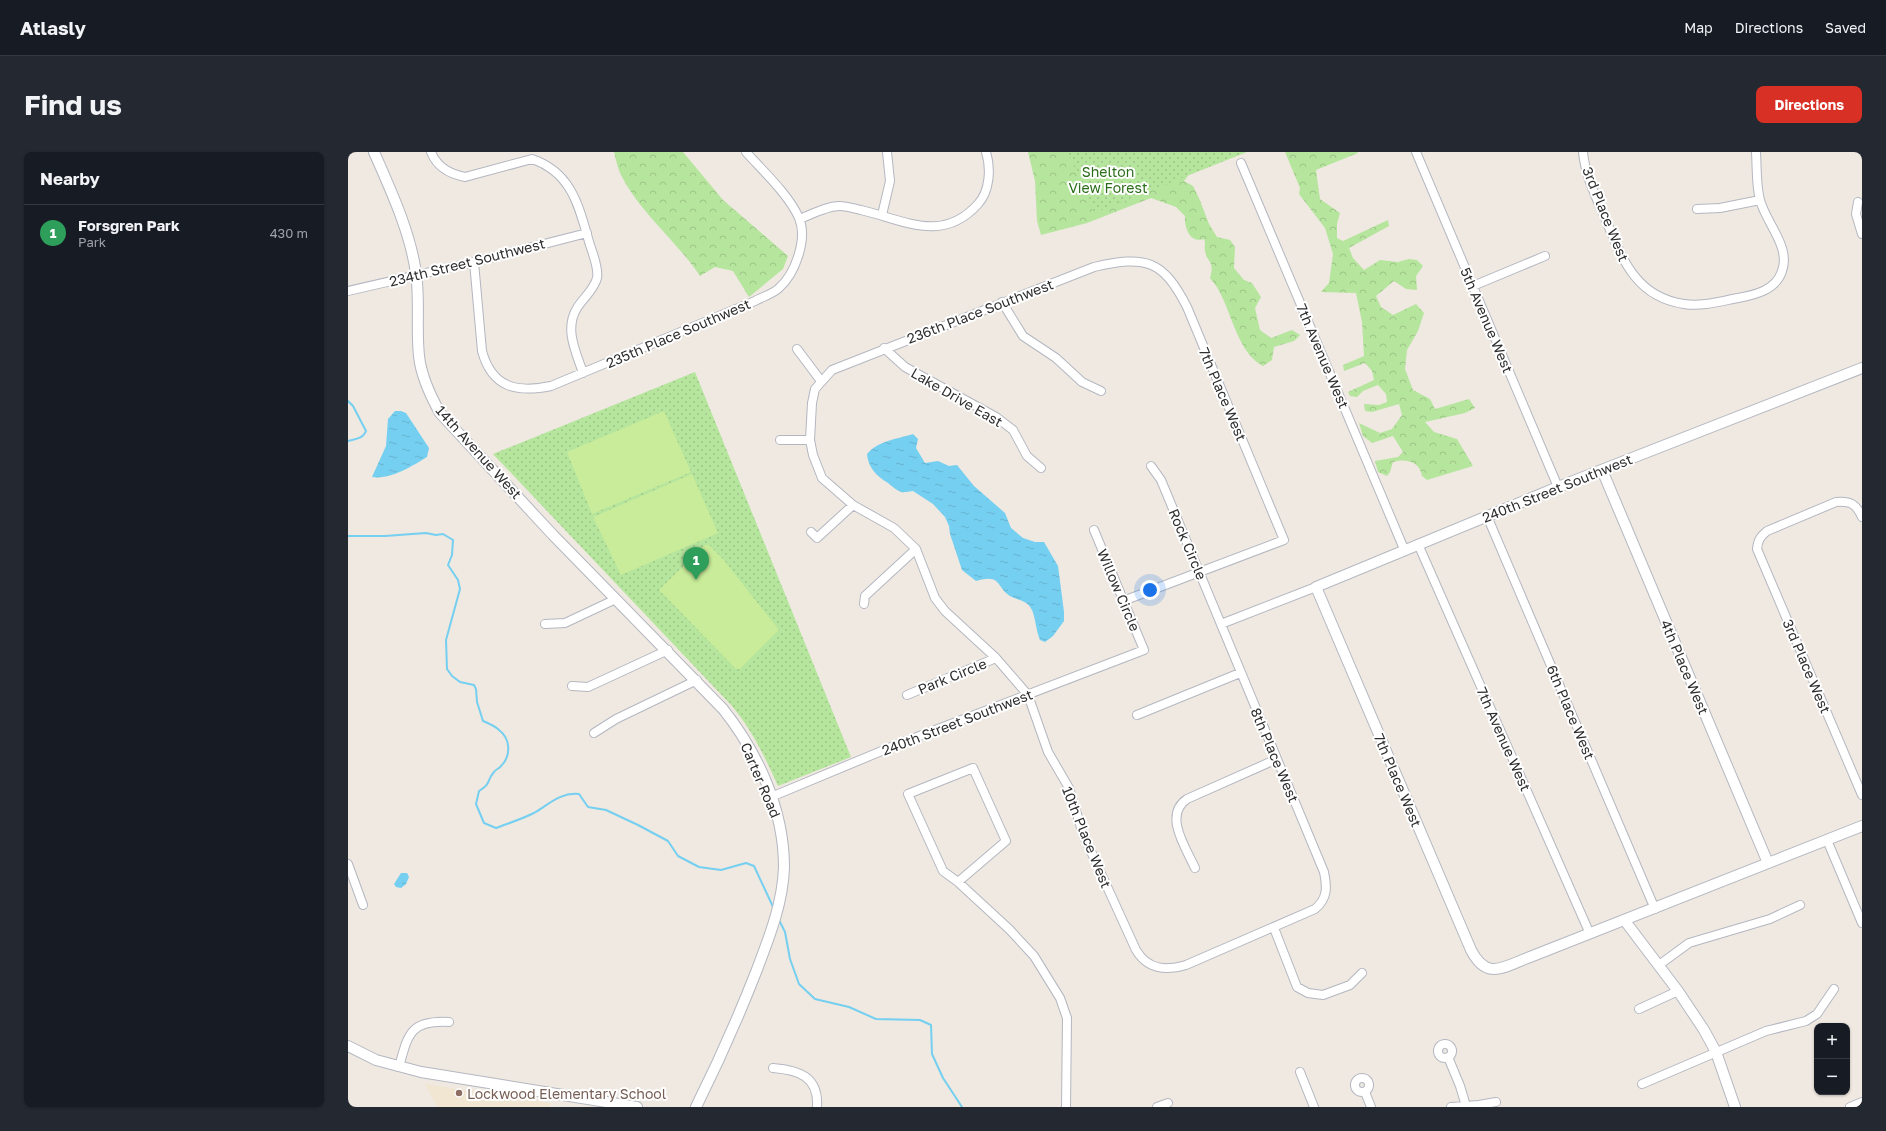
<!DOCTYPE html>
<meta charset="utf-8">
<style>
:root{--surface:#171b24;--page:#242831;--text:#f1f3f6;--muted:#9ea1a6;--line:#363941;--accent:#d93025}
body{margin:0;font-family:"Golos Text",sans-serif;background:var(--page);color:var(--text)}
.controls{position:absolute;right:12px;bottom:12px;display:grid;overflow:hidden;border-radius:8px;box-shadow:0 1px 3px #0004}
.controls button{width:36px;height:36px;display:grid;place-items:center;padding:0;border:0;border-bottom:1px solid var(--line);background:var(--surface);color:var(--text);font:20px sans-serif}
.you{position:absolute;left:802px;top:438px;width:14px;height:14px;margin:-10px;border:3px solid #fff;border-radius:50%;background:#1a73e8;box-shadow:0 0 0 6px #1a73e833}
.badge{display:grid;place-items:center;width:26px;height:26px;border-radius:50%;background:var(--accent);color:#fff;font-size:13px;font-weight:700}
.pin{position:absolute;translate:-50% -33px;filter:drop-shadow(0 1px 2px #0008)}
.pin::after{content:'';position:absolute;top:21px;width:14px;height:12px;background:inherit;clip-path:polygon(0 0,100% 0,50% 100%)}
.list{margin:0;padding:0;list-style:none}
h2{display:flex;justify-content:space-between;align-items:center;height:52px;margin:0;padding:0 16px;font-size:17px}
h2 small{font-size:13px;font-weight:400;color:var(--muted)}
.list li{display:grid;grid-template-columns:26px 1fr auto;gap:12px;align-items:center;box-sizing:border-box;height:56px;padding:0 16px;border-top:1px solid var(--line)}
.list b{display:block;font-size:15px;white-space:nowrap}
.list p{margin:0;font-size:13px;white-space:nowrap;color:var(--muted)}
.list em{font-size:13px;font-style:normal;color:var(--muted)}
.map{position:relative;flex:none;width:1514px;height:955px;overflow:hidden;border-radius:8px}
header{display:flex;align-items:center;gap:24px;box-sizing:border-box;height:56px;padding:0 20px;background:var(--surface);border-bottom:1px solid var(--line)}
header strong{font-size:19px}
nav{display:flex;gap:22px;margin-inline-start:auto;font-size:14px}
.intro{display:flex;align-items:center;justify-content:space-between;box-sizing:border-box;height:96px;padding:0 24px}
h1{margin:0;font-size:28px}
.button{padding:10px 18px;border-radius:8px;background:var(--accent);color:#fff;font-size:14px;font-weight:700}
main{display:flex;gap:24px;padding:0 24px}
aside{flex:1;background:var(--surface);border-radius:8px;box-shadow:0 1px 3px #0004}
.map>svg:first-child{display:block}
.education{fill:#f0e6d1}
.forest{fill:url(#forest-crowns)}
.park{fill:url(#park-dots)}
.pitch{fill:#c9ec9a}
.water{fill:url(#water-ripples)}
.lines{fill:none;stroke-linecap:round;stroke-linejoin:round}
.stream{stroke:#75cff0;stroke-width:2}
.minor-casing{stroke:#b4b7c1;stroke-width:10}
.tertiary-casing{stroke:#b4b7c1;stroke-width:12}
.minor{stroke:#fff;stroke-width:8}
.tertiary{stroke:#fff;stroke-width:10}
.education-dot{fill:#8d6e63;stroke:#fff;stroke-width:1.5}
.labels{text-anchor:middle;dominant-baseline:central;stroke-width:4;stroke-linejoin:round;paint-order:stroke}
.park-label{font-size:14px;fill:#2c6e1b;stroke:#fff}
.street-label{font-size:14px;fill:#2e2e2e;stroke:#fff}
.education-label{font-size:14px;fill:#785e54;stroke:#fff;text-anchor:start}
</style>
<header>
<strong>Atlasly</strong>
<nav><a>Map</a><a>Directions</a><a>Saved</a></nav>
</header>
<div class="intro"><h1>Find us</h1><a class="button">Directions</a></div>
<main>
<aside>
<h2>Nearby<small></small></h2>
<ul class="list">
<li><span class="badge" style="background:#2e9e5b">1</span><div><b>Forsgren Park</b><p>Park</p></div><em>430 m</em></li>
</ul>
</aside>
<div class="map">
<svg width="1514" height="955" viewBox="0 0 1514 955">
<defs>
<pattern id="forest-crowns" width="20" height="18" patternUnits="userSpaceOnUse"><rect width="20" height="18" fill="#b6e59e"/><path d="M2 6a3 3 0 1 1 6 0M12 15a3 3 0 1 1 6 0" fill="none" stroke="#9dc588"/></pattern>
<pattern id="park-dots" width="8" height="8" patternUnits="userSpaceOnUse"><rect width="8" height="8" fill="#b6e59e"/><path d="M2 2h.1M6 6h.1" fill="none" stroke="#9dc588" stroke-width="1.8" stroke-linecap="round"/></pattern>
<pattern id="water-ripples" width="26" height="14" patternUnits="userSpaceOnUse"><rect width="26" height="14" fill="#75cff0"/><path d="M2 4q2-2 4 0t4 0M15 11q2-2 4 0t4 0" fill="none" stroke="#66b2ce"/></pattern>
</defs>
<rect width="100%" height="100%" fill="#efe9e1"/>
<path class="education" d="M 77,932 L 202,951 L 202,955 L 89,955 Z"/>
<path class="forest" d="M 266,0 L 335,0 L 375,48 L 440,104 L 435,117 L 401,145 L 385,119 L 367,115 L 352,124 C 328,88 291,60 272,21 C 269,14 268,7 266,0 Z
M 680,0 L 876,0 L 849,12 L 836,29 L 845,34 L 851,46 L 861,72 L 869,85 L 882,88 L 887,95 L 886,116 L 896,128 L 904,131 L 913,145 L 907,156 L 912,178 L 923,186 L 944,178 L 952,183 L 946,189 L 926,195 L 924,208 L 915,214 C 890,201 884,162 871,139 C 869,134 865,130 862,126 C 867,108 859,111 857,99 C 856,94 858,91 856,87 C 841,92 836,74 837,64 L 828,55 L 803,46 L 739,71 L 693,83 L 689,69 L 687,29 Z
M 937,0 L 1009,0 L 1010,1 L 968,18 L 972,47 L 992,61 L 989,72 L 989,86 L 995,89 L 1040,68 L 1041,74 L 1001,96 L 1005,106 L 1016,118 L 1032,108 L 1050,110 L 1061,107 L 1069,108 L 1075,114 L 1068,124 L 1069,138 L 1058,137 L 1046,129 L 1028,144 L 1033,155 L 1045,163 L 1068,152 L 1076,161 L 1070,179 L 1059,198 L 1057,217 L 1065,238 L 1082,247 L 1087,257 L 1121,247 L 1127,256 L 1117,261 L 1077,270 L 1086,280 L 1109,287 L 1125,314 L 1079,328 L 1074,324 C 1072,309 1057,306 1045,310 L 1042,320 L 1039,324 L 1030,320 L 1027,309 L 1050,305 L 1055,300 L 1045,284 L 1024,291 L 1015,284 L 1011,271 L 1032,281 L 1044,277 L 1054,263 L 1051,252 L 1024,260 L 1017,259 L 1016,252 L 1031,253 L 1039,250 L 1038,242 L 1030,233 L 1015,239 L 1009,245 L 1002,244 L 1000,240 L 1026,228 L 1024,219 L 1017,211 L 996,219 L 995,213 L 1016,204 L 1014,170 L 1008,141 L 973,140 L 981,131 L 985,102 L 977,76 L 951,42 L 952,36 Z"/>
<path class="park" d="M 720,0 L 899,0 L 746,61 Z
M 347,220 L 503,605 L 430,634 C 417,605 404,578 384,554 L 145,302 Z"/>
<path class="pitch" d="M 316,259 L 343,320 L 244,362 L 219,300 Z
M 344,322 L 370,381 L 273,423 L 245,365 Z
M 357,393 L 361,393 L 375,407 L 431,478 L 392,517 L 388,517 L 311,438 Z"/>
<path class="water" d="M 47,259 L 53,259 L 58,261 L 81,296 L 79,305 C 64,314 43,328 24,325 L 38,294 L 40,267 Z
M 565,282 L 570,287 L 568,296 L 577,311 L 590,309 L 601,314 L 609,313 L 626,334 L 657,361 L 663,376 L 675,386 L 687,390 L 696,390 L 710,414 L 716,460 L 716,469 L 705,484 L 697,490 L 692,488 C 688,479 688,468 684,458 C 679,448 672,449 664,445 C 647,436 655,421 628,429 L 614,418 L 602,382 L 601,374 L 597,365 L 585,352 L 565,339 C 562,339 556,341 553,340 C 548,338 544,334 540,331 C 528,324 520,315 519,302 C 530,289 549,287 565,282 Z
M 53,721 L 59,721 L 61,725 L 58,732 L 53,736 L 48,735 L 46,732 Z"/>
<g class="lines">
<path class="stream" d="M 0,249 L 5,254 L 18,279 C 15,287 7,287 0,289
M 0,384 L 37,384 L 78,381 L 88,383 L 95,382 L 105,388 L 104,403 L 100,413 L 110,428 L 112,437 L 98,488 L 99,517 L 104,524 L 112,530 L 126,533 L 128,537 L 129,550 L 135,569 C 140,571 147,574 151,578 C 163,587 163,604 153,614 C 151,617 148,617 146,620 C 138,629 144,631 131,639 L 128,652 L 136,671 L 148,676 C 161,671 174,667 186,661 C 200,653 212,640 231,642 L 240,655 L 258,658 L 290,673 L 320,689 L 330,704 L 351,715 L 373,718 L 398,711 L 406,714 L 426,757
M 431,768 L 437,780 L 442,807 L 451,832 L 467,847 L 501,855 L 528,867 L 572,868 L 583,873 L 584,902 L 595,926 L 614,955"/>
<defs>
<path id="minor" d="M 83,0 C 89,15 101,22 117,25 L 184,7
M 1068,0 L 1210,335
M 1235,0 C 1237,23 1248,45 1257,66 C 1274,106 1287,145 1336,152 C 1353,155 1374,149 1390,146 C 1407,143 1428,138 1434,119 C 1443,95 1418,71 1412,48 C 1408,33 1409,16 1408,0
M 184,7 C 225,21 231,56 242,93 C 245,102 251,117 249,126 C 246,138 235,146 229,156 C 216,177 228,200 235,221
M 893,11 L 1056,397
M 1510,50 L 1508,62 L 1514,82
M 1349,57 L 1372,56 L 1412,48
M 534,63 L 542,29 L 539,0
M 452,67 C 464,62 479,54 492,54 C 499,54 507,57 513,58 C 556,68 594,92 630,52 C 642,39 643,16 638,0
M 126,110 L 134,199 C 144,236 169,241 203,234 L 407,149 C 414,145 425,142 431,136 C 447,122 460,87 451,66 C 441,43 415,19 398,0
M 1125,134 L 1197,104
M 0,139 L 126,110 L 239,81
M 654,150 L 675,184 L 708,206 L 734,230 L 753,239
M 536,196 L 557,215 L 648,265 L 665,278 L 679,304 L 693,316
M 449,197 L 473,229
M 432,288 L 462,288
M 1139,364 L 1307,757
M 1514,365 C 1508,352 1503,349 1488,350 L 1419,379 C 1412,385 1410,388 1409,397 L 1514,643
M 463,380 L 469,386 L 505,353
M 1070,392 L 1242,782
M 775,449 L 936,388 L 839,155 C 815,108 798,103 746,115 L 484,218 L 467,237 L 464,251 L 462,288 L 465,303 L 474,326 L 505,353 L 546,376 L 568,397 L 587,446 L 597,459 L 648,506 L 680,543 L 700,600 L 721,636 L 735,682 L 788,798 C 800,818 818,819 838,813 L 967,757 C 980,746 979,735 976,720 L 813,328 L 803,314
M 516,452 L 517,444 L 568,397
M 197,472 L 217,471 L 268,447
M 873,472 L 968,435
M 224,534 L 240,535 L 320,498
M 559,543 L 648,506
M 789,563 L 892,521
M 246,581 L 268,567 L 349,528
M 625,616 L 658,689 L 610,730 L 595,719 L 560,642 Z
M 423,645 L 548,593 L 796,498 L 746,378
M 1479,688 L 1514,771
M 0,712 L 15,753
M 847,716 C 838,696 815,663 839,647 L 929,607
M 610,730 L 661,777 L 686,804 L 712,846 L 719,866 L 718,955
M 926,776 L 949,835 L 960,841 L 975,843 L 1002,833 L 1014,821
M 1311,813 L 1341,791 L 1422,767 L 1452,753
M 1291,857 L 1330,839
M1090 899a7 7 0 1 1 14 0a7 7 0 1 1-14 0Z
M 1100,905 L 1112,934 L 1118,954
M 51,915 C 60,882 62,868 101,870
M 425,916 C 450,918 471,924 469,955
M 952,920 L 966,955
M1007 933a7 7 0 1 1 14 0a7 7 0 1 1-14 0Z
M 1294,932 L 1418,879 L 1458,869 L 1469,862 L 1486,837
M 1017,940 L 1023,955
M 809,955 L 820,951
M 1103,955 L 1131,953 L 1148,950
M 1502,955 L 1514,950"/>
<path id="tertiary" d="M 26,0 C 43,39 62,79 68,121 C 72,148 68,176 71,204 C 73,224 82,243 92,261 L 205,383 L 375,557 C 410,601 436,658 436,715 C 435,751 421,786 408,820 C 390,866 370,911 348,955
M 1514,216 L 1210,335 L 968,435 L 1123,798 C 1139,829 1155,815 1182,805 L 1514,674
M 1254,318 L 1420,711
M 1277,769 L 1330,839 L 1356,878 L 1368,900 L 1387,955
M 0,894 L 28,908 L 73,920 L 289,955"/>
</defs>
<use href="#minor" class="minor-casing"/>
<use href="#tertiary" class="tertiary-casing"/>
<use href="#minor" class="minor"/>
<use href="#tertiary" class="tertiary"/>
</g>
<circle class="education-dot" cx="111" cy="941" r="4"/>
<g class="labels">
<g class="park-label">
<text x="760" y="19">Shelton<tspan x="760" dy="16">View Forest</tspan></text>
</g>
<g class="street-label">
<text transform="translate(1258 62) rotate(68)">3rd Place West</text>
<text transform="translate(119 110) rotate(-14)">234th Street Southwest</text>
<text transform="translate(632 159) rotate(-21)">236th Place Southwest</text>
<text transform="translate(1139 168) rotate(67)">5th Avenue West</text>
<text transform="translate(330 181) rotate(-23)">235th Place Southwest</text>
<text transform="translate(975 204) rotate(67)">7th Avenue West</text>
<text transform="translate(875 242) rotate(67)">7th Place West</text>
<text transform="translate(609 245) rotate(30)">Lake Drive East</text>
<text transform="translate(131 300) rotate(48)">14th Avenue West</text>
<text transform="translate(1209 336) rotate(-22)">240th Street Southwest</text>
<text transform="translate(840 392) rotate(67)">Rock Circle</text>
<text transform="translate(771 438) rotate(67)">Willow Circle</text>
<text transform="translate(1459 514) rotate(67)">3rd Place West</text>
<text transform="translate(1337 515) rotate(67)">4th Place West</text>
<text transform="translate(604 524) rotate(-22)">Park Circle</text>
<text transform="translate(1223 560) rotate(67)">6th Place West</text>
<text transform="translate(609 570) rotate(-21)">240th Street Southwest</text>
<text transform="translate(1156 587) rotate(66)">7th Avenue West</text>
<text transform="translate(927 603) rotate(67)">8th Place West</text>
<text transform="translate(413 628) rotate(67)">Carter Road</text>
<text transform="translate(1050 628) rotate(67)">7th Place West</text>
<text transform="translate(739 685) rotate(68)">10th Place West</text>
</g>
<g class="education-label">
<text x="119" y="941">Lockwood Elementary School</text>
</g>
</g>
</svg>
<div class="controls">
<button>+</button>
<button>−</button>
</div>
<div class="you"></div>
<div class="pin badge" style="left:348px;top:428px;background:#2e9e5b">1</div>
</div>
</main>
